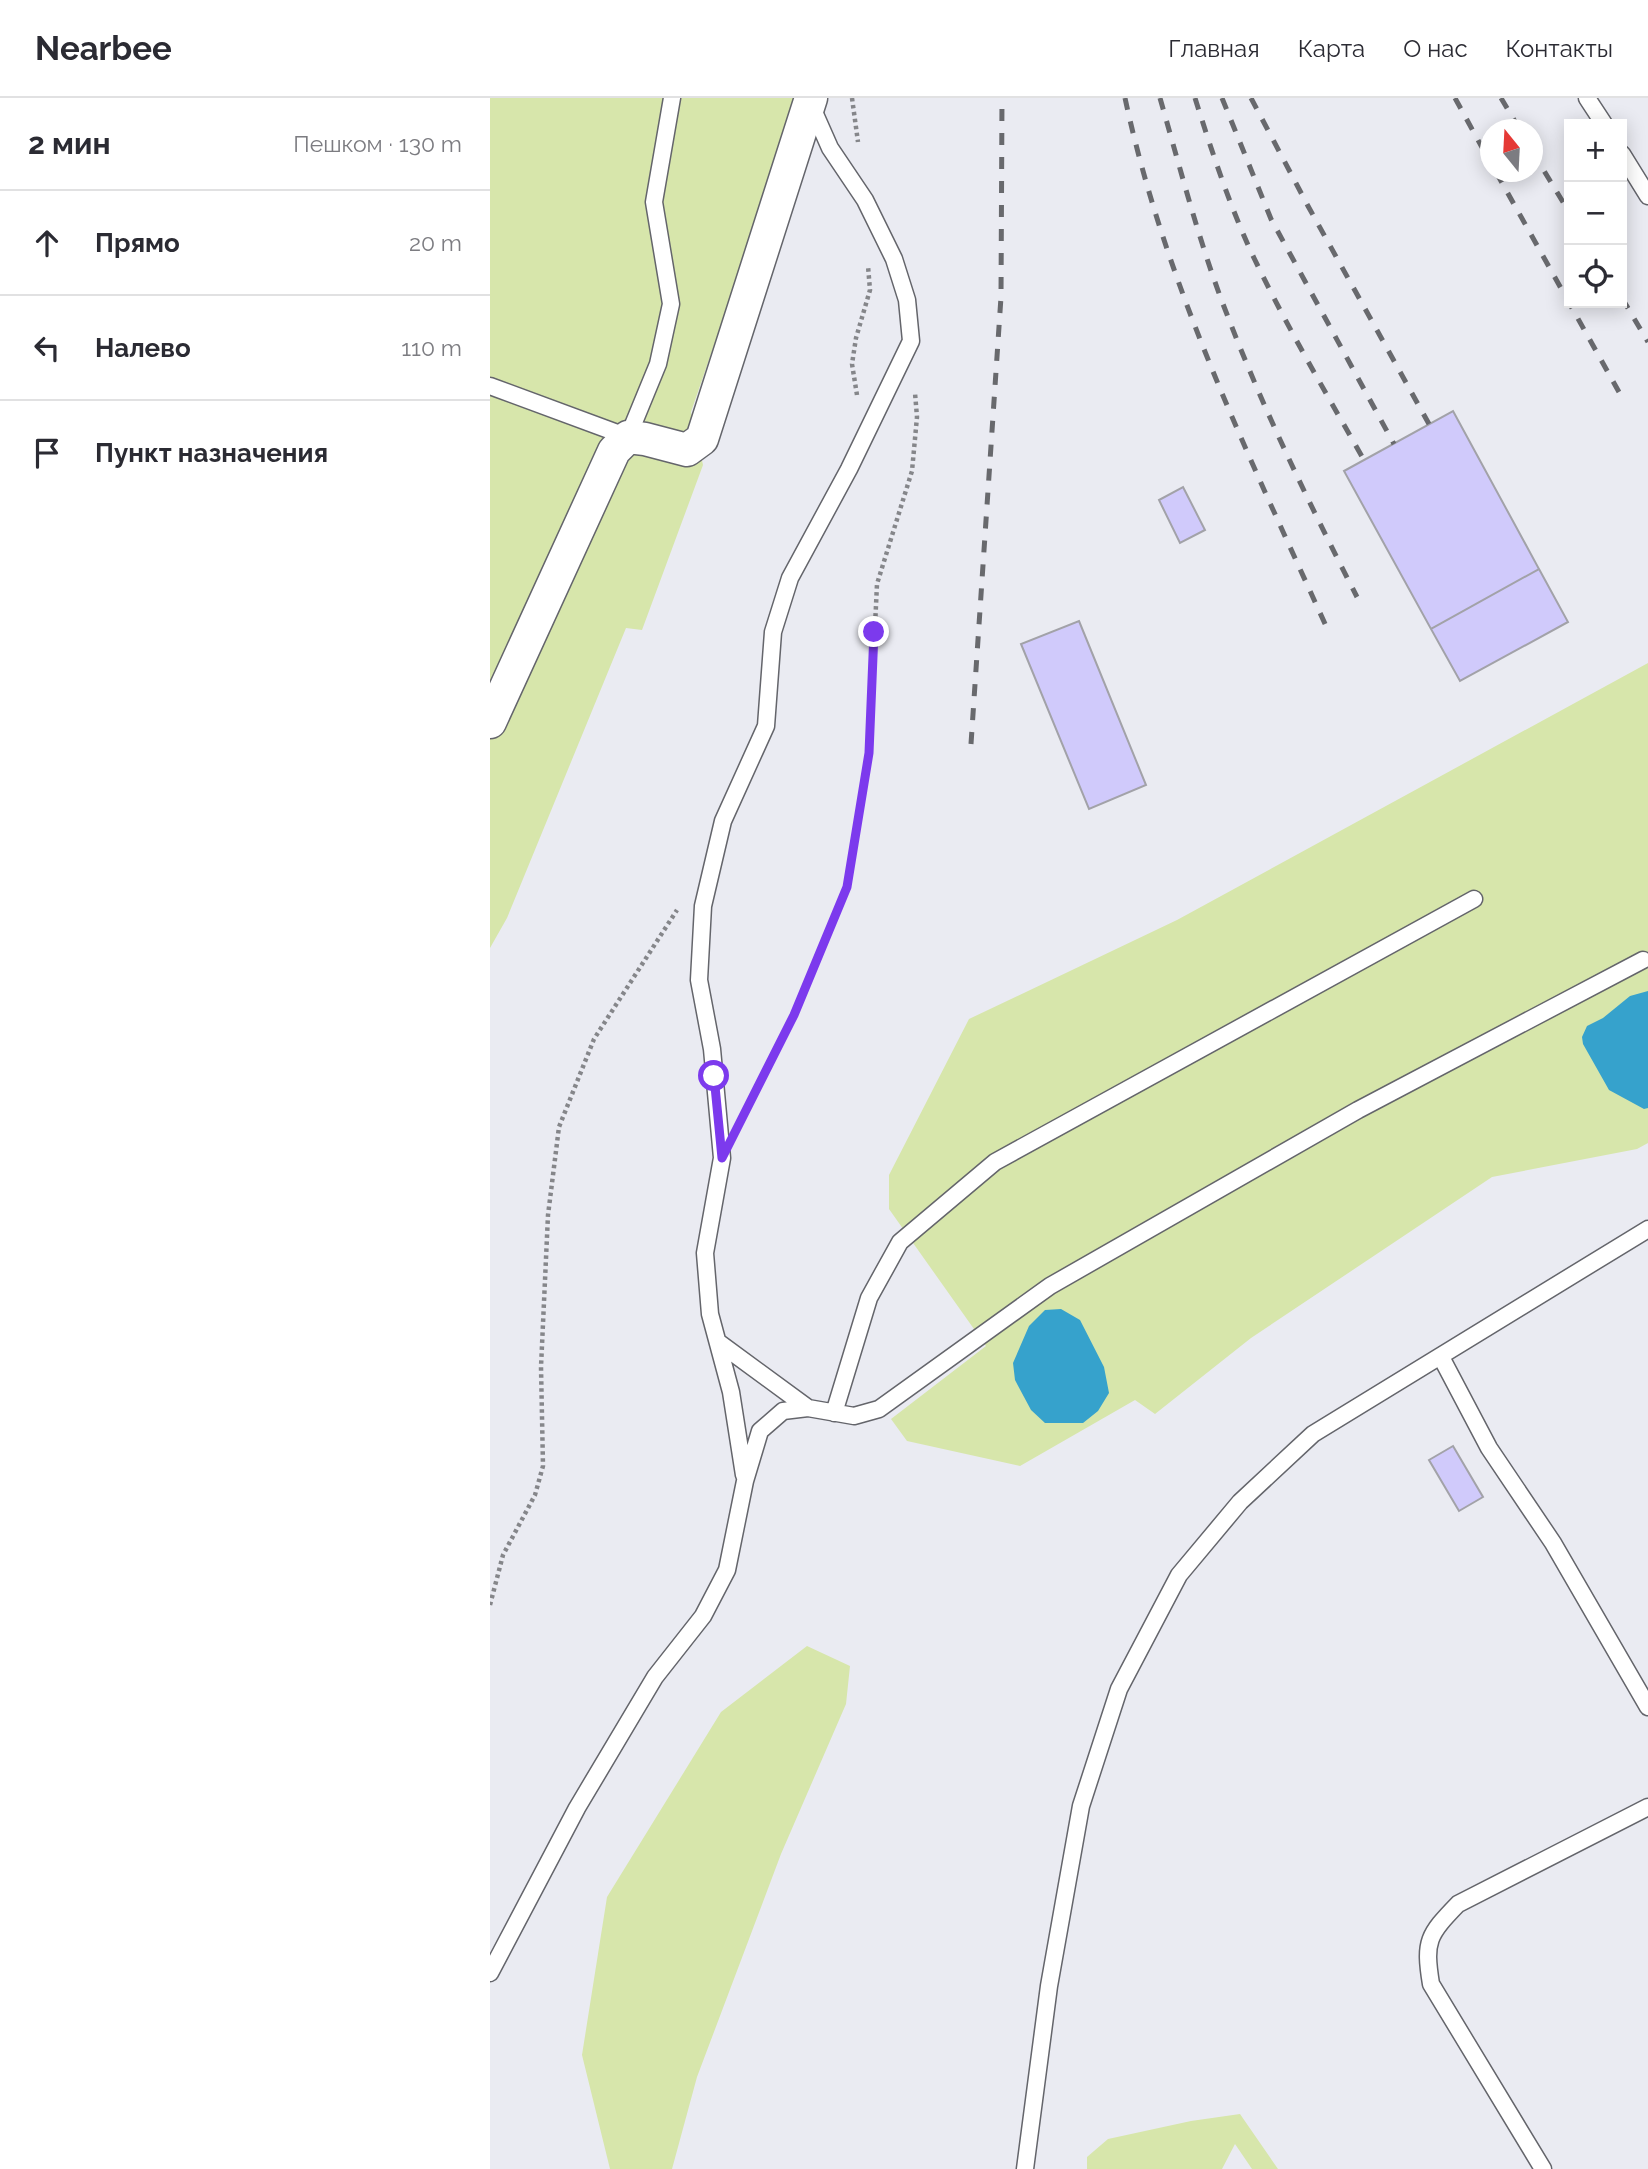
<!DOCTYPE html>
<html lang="ru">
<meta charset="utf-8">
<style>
:root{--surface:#fff;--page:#f2f2f3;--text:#2b2b33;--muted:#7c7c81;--line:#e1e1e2}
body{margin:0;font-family:Raleway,sans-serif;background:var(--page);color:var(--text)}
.controls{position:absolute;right:21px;top:21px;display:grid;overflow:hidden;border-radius:0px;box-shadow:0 4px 18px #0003}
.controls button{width:63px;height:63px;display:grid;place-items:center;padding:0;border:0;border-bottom:2px solid var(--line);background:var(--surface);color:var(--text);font:35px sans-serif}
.compass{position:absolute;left:990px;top:21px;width:63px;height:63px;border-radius:50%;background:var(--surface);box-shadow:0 4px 18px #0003;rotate:342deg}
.stop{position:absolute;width:21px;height:21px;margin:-16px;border:5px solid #7c3aed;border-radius:50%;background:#fff}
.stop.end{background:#7c3aed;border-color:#fff;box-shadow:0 2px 7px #0008}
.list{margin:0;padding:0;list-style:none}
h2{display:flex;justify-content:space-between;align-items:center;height:91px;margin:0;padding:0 28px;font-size:30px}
h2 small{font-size:23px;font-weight:400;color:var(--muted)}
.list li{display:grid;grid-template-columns:46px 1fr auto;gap:21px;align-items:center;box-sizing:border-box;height:105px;padding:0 28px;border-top:2px solid var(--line)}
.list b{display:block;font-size:26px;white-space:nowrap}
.list em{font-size:23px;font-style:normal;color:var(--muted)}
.icon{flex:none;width:38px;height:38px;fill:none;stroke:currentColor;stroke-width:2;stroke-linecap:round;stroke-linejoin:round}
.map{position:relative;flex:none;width:1158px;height:2071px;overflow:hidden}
header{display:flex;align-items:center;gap:42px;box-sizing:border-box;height:98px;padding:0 35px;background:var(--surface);border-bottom:2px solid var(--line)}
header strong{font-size:33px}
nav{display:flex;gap:38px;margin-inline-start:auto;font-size:24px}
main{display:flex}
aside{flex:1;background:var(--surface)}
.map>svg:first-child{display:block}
.green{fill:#d7e6ab}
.water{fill:#36a2cc}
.building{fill:#d0cafb;stroke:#a2a2a8;stroke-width:2}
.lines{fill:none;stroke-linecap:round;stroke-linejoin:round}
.lane-casing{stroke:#64656b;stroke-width:19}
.street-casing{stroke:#64656b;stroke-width:35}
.path{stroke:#85868a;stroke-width:4.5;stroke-dasharray:3.5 3.5;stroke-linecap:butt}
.lane{stroke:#fff;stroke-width:16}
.street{stroke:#fff;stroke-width:32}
.rail{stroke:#68696d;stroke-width:5;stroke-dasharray:12 12;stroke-linecap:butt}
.route{stroke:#7c3aed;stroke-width:9}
</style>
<header>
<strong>Nearbee</strong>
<nav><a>Главная</a><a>Карта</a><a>О нас</a><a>Контакты</a></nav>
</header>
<main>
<aside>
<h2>2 мин<small>Пешком · 130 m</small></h2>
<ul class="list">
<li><svg class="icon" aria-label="ahead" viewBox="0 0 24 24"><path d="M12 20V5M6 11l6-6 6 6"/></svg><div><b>Прямо</b></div><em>20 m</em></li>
<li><svg class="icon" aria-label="left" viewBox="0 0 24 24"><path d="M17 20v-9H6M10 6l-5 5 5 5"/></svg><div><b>Налево</b></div><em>110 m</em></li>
<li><svg class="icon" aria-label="arrive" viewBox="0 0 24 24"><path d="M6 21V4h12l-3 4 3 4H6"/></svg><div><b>Пункт назначения</b></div></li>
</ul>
</aside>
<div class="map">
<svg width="1158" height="2071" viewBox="0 0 1158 2071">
<rect width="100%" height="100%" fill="#eaebf2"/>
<path class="green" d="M 0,0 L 309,0 L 201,314 L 213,367 L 152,532 L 136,530 L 17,820 L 0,850 Z
M 1158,565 L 1158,1045 L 1147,1051 L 1002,1079 L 761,1240 L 665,1316 L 645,1302 L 530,1368 L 417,1343 L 401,1321 L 496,1248 L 399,1111 L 399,1077 L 479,921 L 687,822 Z
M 317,1548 L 360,1568 L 356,1606 L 291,1756 L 207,1979 L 182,2071 L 120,2071 L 92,1957 L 117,1799 L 231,1614 Z
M 750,2016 L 788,2071 L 762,2071 L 745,2046 L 732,2071 L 597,2071 L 597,2059 L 618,2041 L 701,2023 Z"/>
<path class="water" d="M 1158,893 L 1158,1010 L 1154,1011 L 1119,992 L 1093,946 L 1092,939 L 1097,928 L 1113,920 L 1140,898 Z
M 571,1211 L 590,1222 L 614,1269 L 619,1295 L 608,1313 L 593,1325 L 555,1325 L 541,1312 L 525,1282 L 523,1265 L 539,1228 L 555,1212 Z"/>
<path class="building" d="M 963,313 L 1049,471 L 941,531 L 854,373 Z
M 693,389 L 715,432 L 690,445 L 669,402 Z
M 1049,471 L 1078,524 L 970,583 L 941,531 Z
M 589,523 L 656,687 L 599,711 L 531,546 Z
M 963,1348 L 993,1399 L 969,1413 L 939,1362 Z"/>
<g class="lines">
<defs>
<path id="lane" d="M 1097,0 L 1114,26
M 1132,56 L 1158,98
M 0,288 L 138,339 L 168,266 L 181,206 L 164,104 L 182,0
M 228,1244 L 318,1310
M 951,1259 L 999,1350 L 1063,1445 L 1158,1609
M 344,1315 L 379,1200 L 410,1144 L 505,1064 L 984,801
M 254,1377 L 241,1294 L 220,1216 L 215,1155 L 232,1060 L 222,951 L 209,882 L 213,808 L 233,723 L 276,628 L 283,534 L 300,480 L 359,371 L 421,243 L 417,202 L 404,161 L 375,102 L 340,50 L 321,7
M 0,1875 L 87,1710 L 165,1579 L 213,1518 L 237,1472 L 255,1383 L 270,1333 L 293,1313 L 318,1310 L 364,1318 L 389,1311 L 560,1188 L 868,1012 L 1153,862
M 535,2071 L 559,1888 L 591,1708 L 629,1591 L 689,1477 L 750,1404 L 823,1336 L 1158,1131
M 1053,2071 L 941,1886 C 934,1843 938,1837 968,1806 L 1158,1709"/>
<path id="street" d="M 0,624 L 124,353 L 138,339 L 155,341 L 197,352 L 212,341 L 321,0"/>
</defs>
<use href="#lane" class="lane-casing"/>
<use href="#street" class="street-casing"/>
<path class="path" d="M 362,0 L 368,44
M 367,297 L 362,266 L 366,240 L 380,192 L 378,168
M 253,1019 L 304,917 L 357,789 L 379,655 L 387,486 L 422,373 L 427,319 L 425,295
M 0,1507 L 13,1457 L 45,1397 L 53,1368 L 51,1269 L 58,1117 L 69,1029 L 104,941 L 187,812"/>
<use href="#lane" class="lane"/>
<use href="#street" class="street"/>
<path class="rail" d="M 635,0 C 675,186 758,356 836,528
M 670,0 C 691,73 710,148 738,219 C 775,315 820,407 867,499
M 705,0 C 722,54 740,109 764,160 C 797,229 836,295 874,362
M 732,0 L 781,121 L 904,346
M 761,0 L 818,108 L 939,326
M 965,0 L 1000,64
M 1011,0 L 1030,32
M 1042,53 L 1079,114
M 1006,74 L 1129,294
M 1132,200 L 1158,244
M 481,646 L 511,199 L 512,0"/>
</g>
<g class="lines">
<path class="route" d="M 224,978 L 232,1060 L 304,917 L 357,789 L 379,655 L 384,534"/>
</g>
</svg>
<div class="controls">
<button>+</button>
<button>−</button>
<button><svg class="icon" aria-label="locate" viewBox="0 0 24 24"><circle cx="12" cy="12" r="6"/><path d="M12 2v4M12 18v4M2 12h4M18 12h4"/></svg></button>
</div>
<svg class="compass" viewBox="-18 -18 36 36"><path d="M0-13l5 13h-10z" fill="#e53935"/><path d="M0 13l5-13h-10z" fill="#7c7c81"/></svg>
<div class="stop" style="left:224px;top:978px"></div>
<div class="stop end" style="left:384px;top:534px"></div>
</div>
</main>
